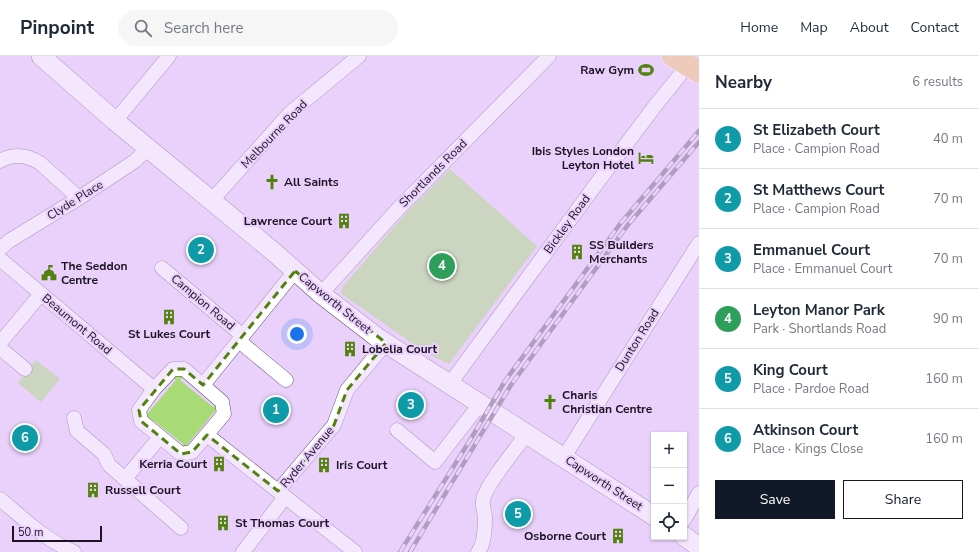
<!DOCTYPE html>
<meta charset="utf-8">
<style>
:root{--surface:#fff;--page:#f6f6f7;--text:#1f2937;--muted:#747a83;--line:#e0e1e3;--accent:#111827}
body{margin:0;font-family:"Nunito Sans",sans-serif;background:var(--page);color:var(--text)}
.controls{position:absolute;right:12px;bottom:12px;display:grid;overflow:hidden;border-radius:0px;box-shadow:0 1px 3px #0004}
.controls button{width:36px;height:36px;display:grid;place-items:center;padding:0;border:0;border-bottom:1px solid var(--line);background:var(--surface);color:var(--text);font:20px sans-serif}
.scale{position:absolute;left:12px;bottom:10px;width:90px;box-sizing:border-box;padding-left:4px;border:2px solid #1d1423;border-top:0;font-size:11px;line-height:14px;white-space:nowrap;color:#1d1423;-webkit-text-stroke:3px #e9d1fb;paint-order:stroke}
.you{position:absolute;left:297px;top:278px;width:14px;height:14px;margin:-10px;border:3px solid #fff;border-radius:50%;background:#1a73e8;box-shadow:0 0 0 6px #1a73e833}
.badge{display:grid;place-items:center;width:26px;height:26px;border-radius:50%;background:var(--accent);color:#fff;font-size:13px;font-weight:700}
.pin{position:absolute;translate:-50% -50%;border:2px solid #fff;box-shadow:0 1px 4px #0006}
.list{margin:0;padding:0;list-style:none}
h2{display:flex;justify-content:space-between;align-items:center;height:52px;margin:0;padding:0 16px;font-size:17px}
h2 small{font-size:13px;font-weight:400;color:var(--muted)}
.list li{display:grid;grid-template-columns:26px 1fr auto;gap:12px;align-items:center;box-sizing:border-box;height:60px;padding:0 16px;border-top:1px solid var(--line)}
.list b{display:block;font-size:15px;white-space:nowrap}
.list p{margin:0;font-size:13px;white-space:nowrap;color:var(--muted)}
.list em{font-size:13px;font-style:normal;color:var(--muted)}
.actions{display:flex;gap:8px;padding:12px 16px}
.actions a{flex:1;padding:9px 0;border:1px solid var(--accent);border-radius:0px;text-align:center;font-size:14px;color:var(--accent)}
.actions .main{background:var(--accent);color:#fff}
.icon{flex:none;width:22px;height:22px;fill:none;stroke:currentColor;stroke-width:2;stroke-linecap:round;stroke-linejoin:round}
.map{position:relative;flex:none;width:699px;height:496px;overflow:hidden}
header{display:flex;align-items:center;gap:24px;box-sizing:border-box;height:56px;padding:0 20px;background:var(--surface);border-bottom:1px solid var(--line)}
header strong{font-size:19px}
nav{display:flex;gap:22px;margin-inline-start:auto;font-size:14px}
.search{width:280px;height:36px;background:var(--page);display:flex;align-items:center;gap:10px;box-sizing:border-box;padding:0 14px;border-radius:22px;color:var(--muted);font-size:15px}
main{display:flex}
aside{flex:1;background:var(--surface)}
.map>svg:first-child{display:block}
.green{fill:#a8da75}
.lines{fill:none;stroke-linecap:round;stroke-linejoin:round}
.street-casing{stroke:#624d71;stroke-width:15}
.secondary-casing{stroke:#624d71;stroke-width:20}
.primary-casing{stroke:#fff;stroke-width:23}
.street{stroke:#fff;stroke-width:14}
.secondary{stroke:#fff;stroke-width:19}
.primary{stroke:#f1c070;stroke-width:22}
.rail-casing{stroke:#6c5d76;stroke-width:4.5}
.rail{stroke:#e9d1fb;stroke-width:3;stroke-dasharray:9;stroke-linecap:butt}
.marked{fill:none;stroke:#53810d;stroke-width:3;stroke-dasharray:8 5;stroke-linejoin:round}
.labels{text-anchor:middle;dominant-baseline:central;stroke-width:4;stroke-linejoin:round;paint-order:stroke}
.poi-label{font-size:12px;font-weight:bold;fill:#1d1423;stroke:#e9d1fb;text-anchor:start}
.street-label{font-size:12px;fill:#1d1423;stroke:#e9d1fb}
</style>
<header>
<strong>Pinpoint</strong>
<div class="search"><svg class="icon" aria-label="search" viewBox="0 0 24 24"><circle cx="10" cy="10" r="6"/><path d="M15 15l6 6"/></svg>Search here</div>
<nav><a>Home</a><a>Map</a><a>About</a><a>Contact</a></nav>
</header>
<main>
<div class="map">
<svg width="699" height="496" viewBox="0 0 699 496">
<rect width="100%" height="100%" fill="#e9d1fb"/>
<path class="green" d="M 450,113 L 537,190 L 449,308 L 426,297 L 343,239 L 341,235 L 344,229 L 407,156 Z
M 36,304 L 60,323 L 41,346 L 18,327 Z
M 180,318 L 183,321 L 180,324 L 213,351 L 216,348 L 218,357 L 215,355 L 187,389 L 190,391 L 180,392 L 183,388 L 154,365 L 151,368 L 144,363 L 145,355 L 148,357 L 176,324 L 172,321 Z"/>
<g class="lines">
<defs>
<path id="street" d="M 115,65 L 169,0
M 0,105 C 14,97 27,99 40,107 L 79,142
M 212,144 L 290,57 L 359,0
M 0,193 L 9,185 L 79,142 L 135,105 L 148,92
M 0,203 L 154,333
M 162,212 L 243,280
M 321,238 L 397,154 L 549,0
M 239,285 L 286,324
M 0,287 L 41,238
M 0,292 L 25,313
M 173,313 L 184,313 L 222,346 L 224,358 L 192,396 L 181,398 L 141,365 L 139,354 L 154,333 Z
M 203,329 L 295,215
M 449,329 L 597,127 L 655,50 L 688,9
M 74,362 L 77,375 L 104,398 L 109,409 L 181,472
M 397,374 L 435,406 L 480,348
M 207,379 L 355,496
M 564,401 L 699,187
M 125,423 L 160,381
M 278,435 L 334,369 L 347,334 L 386,287
M 0,443 C 23,462 45,484 74,496
M 684,464 L 699,437
M 243,496 L 285,441
M 478,496 C 485,487 485,471 485,460 C 484,455 482,449 483,444 C 485,430 517,391 527,378"/>
<path id="secondary" d="M 41,0 L 115,65 L 275,197 L 321,238 L 378,282 L 654,460
M 684,480 L 699,491"/>
<path id="primary" d="M 673,0 L 699,16"/>
</defs>
<use href="#street" class="street-casing"/>
<use href="#secondary" class="secondary-casing"/>
<use href="#primary" class="primary-casing"/>
<use href="#street" class="street"/>
<use href="#secondary" class="secondary"/>
<use href="#primary" class="primary"/>
<defs>
<path id="rail" d="M 400,496 L 472,381 L 505,325 L 620,168 L 699,75
M 410,496 L 511,329 L 627,170 L 699,86"/>
</defs>
<use href="#rail" class="rail-casing"/>
<use href="#rail" class="rail"/>
</g>
<path d="M0 0H699V496H0ZM 295,215 L 386,287 L 347,334 L 334,369 L 278,435 L 207,379 L 192,396 L 181,398 L 141,365 L 139,354 L 173,313 L 184,313 L 203,329 Z" fill="#e9d1fb" fill-opacity=".55" fill-rule="evenodd"/>
<path class="marked" d="M 295,215 L 386,287 L 347,334 L 334,369 L 278,435 L 207,379 L 192,396 L 181,398 L 141,365 L 139,354 L 173,313 L 184,313 L 203,329 Z"/>
<defs>
<symbol id="stadium-bare" viewBox="-9 -9 18 18"><path d="M0-5a6.5 5 0 1 0 0 10a6.5 5 0 1 0 0-10ZM-3.5-1.8h7v3.6h-7Z" fill="#53810d" stroke="#e9d1fb" stroke-width="2.5" paint-order="stroke"/></symbol>
<symbol id="hotel-bare" viewBox="-9 -9 18 18"><path d="M-6-4.5h1.5V1H6V5H4.5V3h-9V5H-6ZM-4 0a1.8 1.8 0 1 1 3.6 0ZM.5 0V-2.5h3Q6-2.5 6 0Z" fill="#53810d" stroke="#e9d1fb" stroke-width="2.5" paint-order="stroke"/></symbol>
<symbol id="church-bare" viewBox="-9 -9 18 18"><path d="M-1.2-6h2.4v3.5h3.3v2.4h-3.3V6h-2.4V-.1h-3.3v-2.4h3.3Z" fill="#53810d" stroke="#e9d1fb" stroke-width="2.5" paint-order="stroke"/></symbol>
<symbol id="building-bare" viewBox="-9 -9 18 18"><path d="M-4-6H4V6H1V3H-1V6H-4ZM-2.5-4.3h1.7v1.8h-1.7ZM.8-4.3h1.7v1.8H.8ZM-2.5-1h1.7V.8h-1.7ZM.8-1h1.7V.8H.8Z" fill="#53810d" stroke="#e9d1fb" stroke-width="2.5" paint-order="stroke"/></symbol>
<symbol id="civic-bare" viewBox="-9 -9 18 18"><path d="M-.6-6.5H3V-4.5H.6V-3L4-1V1h2V6H-6V1h2V-1L-.6-3ZM-1.2 2.5V6h2.4V2.5Z" fill="#53810d" stroke="#e9d1fb" stroke-width="2.5" paint-order="stroke"/></symbol>
</defs>
<g fill-rule="evenodd">
<use href="#stadium-bare" x="635" y="3" width="22" height="22"/>
<use href="#hotel-bare" x="635" y="91" width="22" height="22"/>
<use href="#church-bare" x="261" y="115" width="22" height="22"/>
<use href="#building-bare" x="333" y="154" width="22" height="22"/>
<use href="#building-bare" x="566" y="185" width="22" height="22"/>
<use href="#civic-bare" x="38" y="206" width="22" height="22"/>
<use href="#building-bare" x="158" y="250" width="22" height="22"/>
<use href="#building-bare" x="339" y="282" width="22" height="22"/>
<use href="#church-bare" x="539" y="335" width="22" height="22"/>
<use href="#building-bare" x="208" y="397" width="22" height="22"/>
<use href="#building-bare" x="313" y="398" width="22" height="22"/>
<use href="#building-bare" x="82" y="423" width="22" height="22"/>
<use href="#building-bare" x="212" y="456" width="22" height="22"/>
<use href="#building-bare" x="607" y="469" width="22" height="22"/>
</g>
<g class="labels">
<g class="poi-label">
<text x="634" y="14" text-anchor="end">Raw Gym</text>
<text x="634" y="95" text-anchor="end">Ibis Styles London<tspan x="634" dy="14">Leyton Hotel</tspan></text>
<text x="284" y="126">All Saints</text>
<text x="332" y="165" text-anchor="end">Lawrence Court</text>
<text x="589" y="189">SS Builders<tspan x="589" dy="14">Merchants</tspan></text>
<text x="61" y="210">The Seddon<tspan x="61" dy="14">Centre</tspan></text>
<text x="169" y="278" text-anchor="middle">St Lukes Court</text>
<text x="362" y="293">Lobelia Court</text>
<text x="562" y="339">Charis<tspan x="562" dy="14">Christian Centre</tspan></text>
<text x="207" y="408" text-anchor="end">Kerria Court</text>
<text x="336" y="409">Iris Court</text>
<text x="105" y="434">Russell Court</text>
<text x="235" y="467">St Thomas Court</text>
<text x="606" y="480" text-anchor="end">Osborne Court</text>
</g>
<g class="street-label">
<text transform="translate(274 78) rotate(-46)">Melbourne Road</text>
<text transform="translate(433 117) rotate(-45)">Shortlands Road</text>
<text transform="translate(75 144) rotate(-32)">Clyde Place</text>
<text transform="translate(567 168) rotate(-54)">Bickley Road</text>
<text transform="translate(203 246) rotate(40)">Campion Road</text>
<text transform="translate(335 247) rotate(39)">Capworth Street</text>
<text transform="translate(77 268) rotate(40)">Beaumont Road</text>
<text transform="translate(637 284) rotate(-58)">Dunton Road</text>
<text transform="translate(307 401) rotate(-50)">Ryder Avenue</text>
<text transform="translate(604 427) rotate(33)">Capworth Street</text>
</g>
</g>
</svg>
<div class="controls">
<button>+</button>
<button>−</button>
<button><svg class="icon" aria-label="locate" viewBox="0 0 24 24"><circle cx="12" cy="12" r="6"/><path d="M12 2v4M12 18v4M2 12h4M18 12h4"/></svg></button>
</div>
<div class="scale">50 m</div>
<div class="you"></div>
<div class="pin badge" style="left:276px;top:354px;background:#0f9aa8">1</div>
<div class="pin badge" style="left:201px;top:194px;background:#0f9aa8">2</div>
<div class="pin badge" style="left:411px;top:349px;background:#0f9aa8">3</div>
<div class="pin badge" style="left:442px;top:210px;background:#2e9e5b">4</div>
<div class="pin badge" style="left:518px;top:458px;background:#0f9aa8">5</div>
<div class="pin badge" style="left:25px;top:382px;background:#0f9aa8">6</div>
</div>
<aside>
<h2>Nearby<small>6 results</small></h2>
<ul class="list">
<li><span class="badge" style="background:#0f9aa8">1</span><div><b>St Elizabeth Court</b><p>Place · Campion Road</p></div><em>40 m</em></li>
<li><span class="badge" style="background:#0f9aa8">2</span><div><b>St Matthews Court</b><p>Place · Campion Road</p></div><em>70 m</em></li>
<li><span class="badge" style="background:#0f9aa8">3</span><div><b>Emmanuel Court</b><p>Place · Emmanuel Court</p></div><em>70 m</em></li>
<li><span class="badge" style="background:#2e9e5b">4</span><div><b>Leyton Manor Park</b><p>Park · Shortlands Road</p></div><em>90 m</em></li>
<li><span class="badge" style="background:#0f9aa8">5</span><div><b>King Court</b><p>Place · Pardoe Road</p></div><em>160 m</em></li>
<li><span class="badge" style="background:#0f9aa8">6</span><div><b>Atkinson Court</b><p>Place · Kings Close</p></div><em>160 m</em></li>
</ul>
<div class="actions"><a class="main">Save</a><a>Share</a></div>
</aside>
</main>
